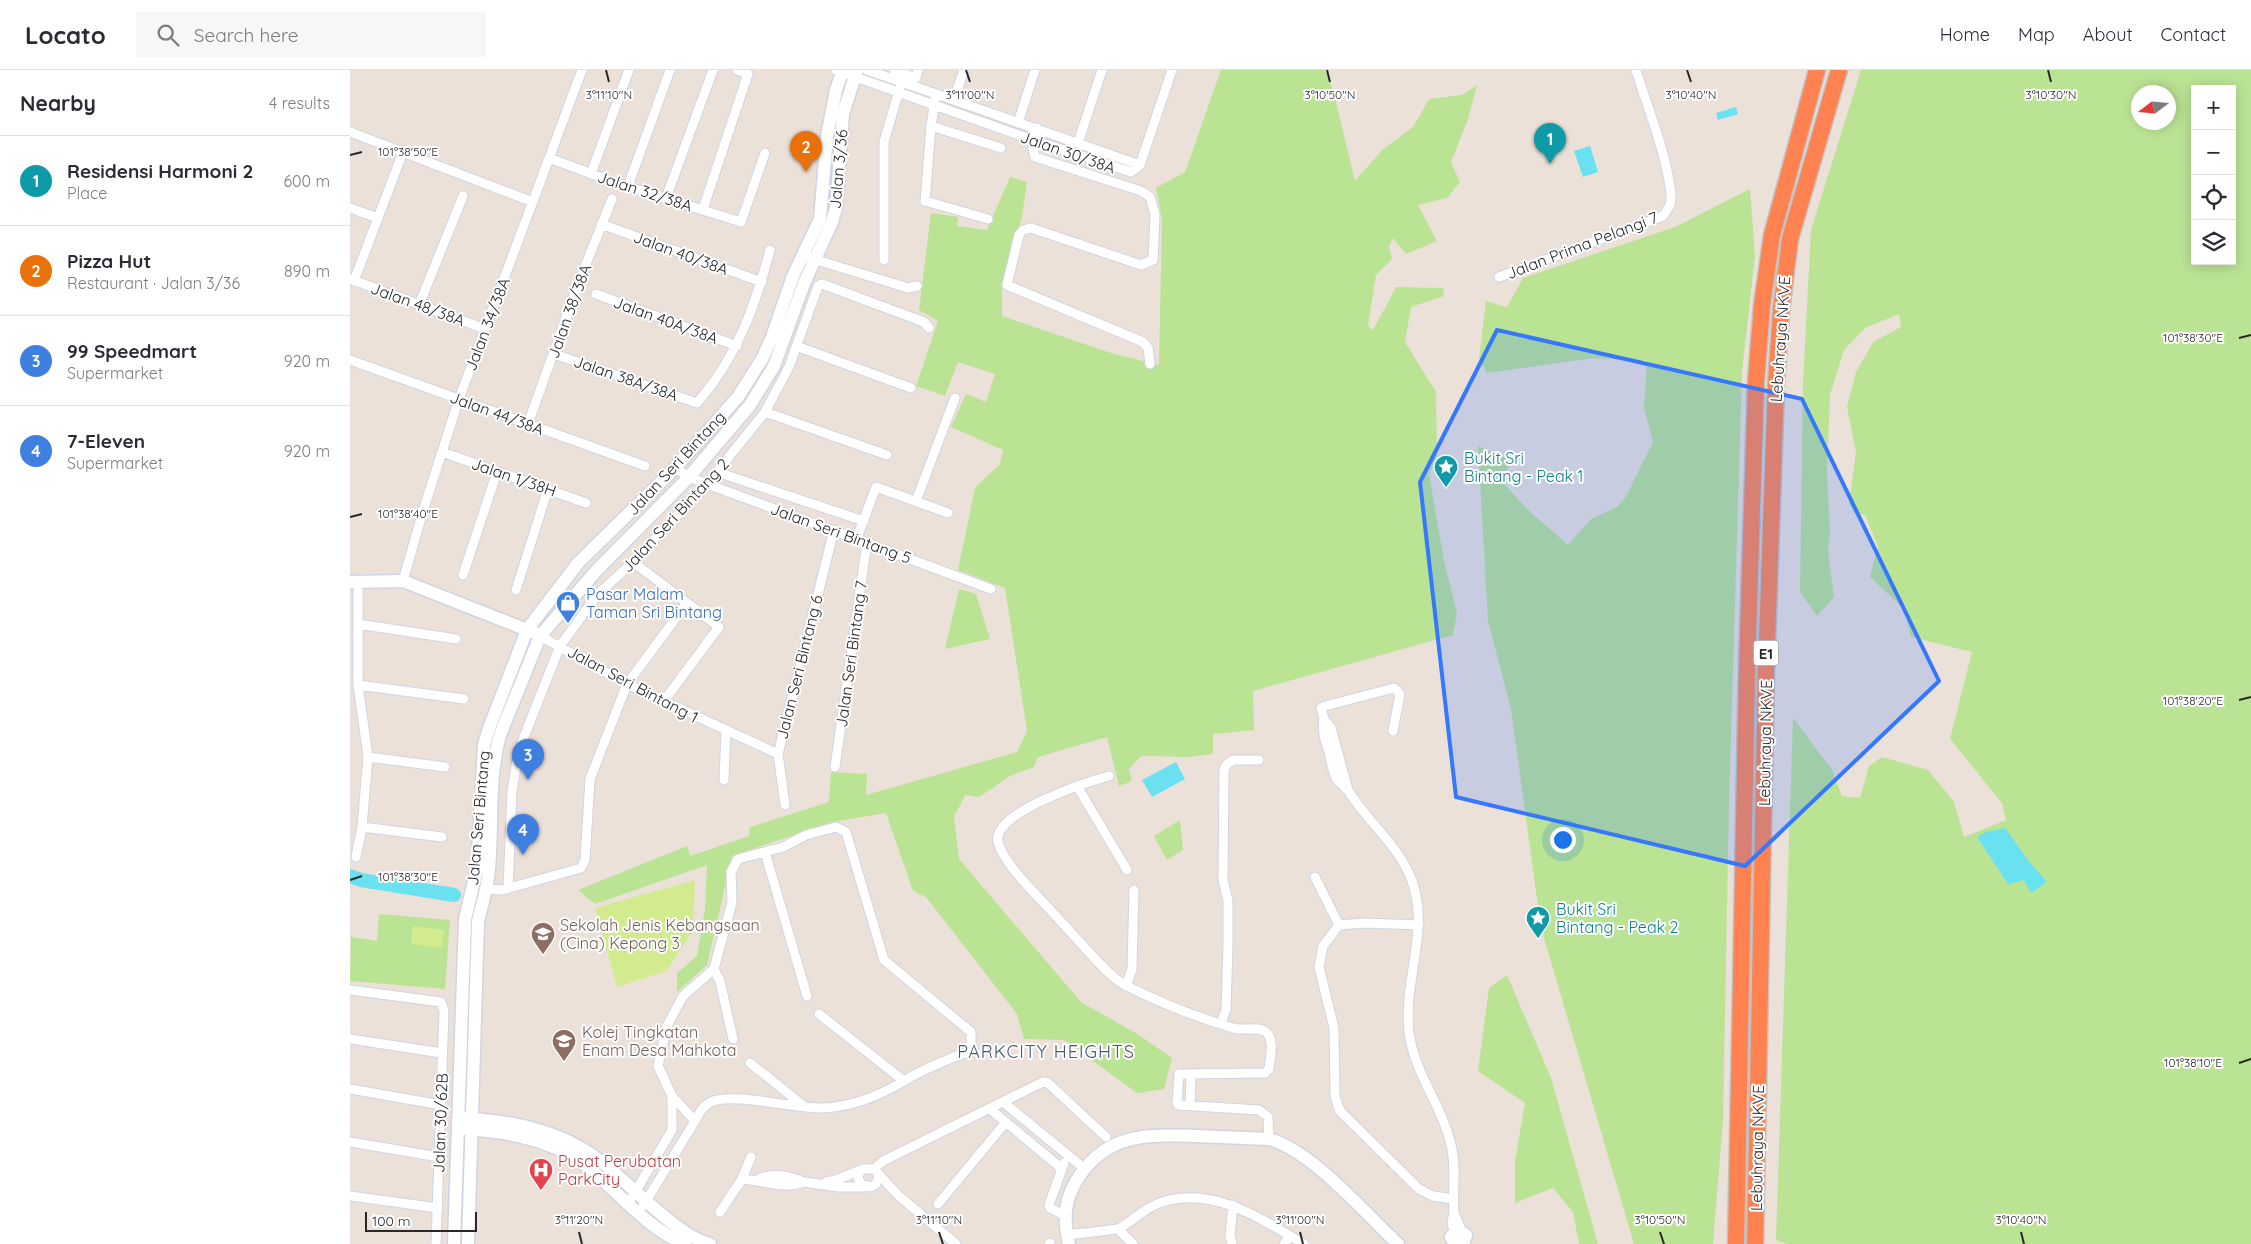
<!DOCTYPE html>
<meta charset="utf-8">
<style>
:root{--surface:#fff;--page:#f7f7f7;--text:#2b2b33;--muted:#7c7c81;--line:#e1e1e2;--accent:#0b8043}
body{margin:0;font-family:Quicksand,sans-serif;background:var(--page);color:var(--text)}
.controls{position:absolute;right:15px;top:15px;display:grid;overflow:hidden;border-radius:0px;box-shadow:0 2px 12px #0003}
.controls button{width:45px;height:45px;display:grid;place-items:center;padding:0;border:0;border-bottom:1px solid var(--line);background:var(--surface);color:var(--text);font:25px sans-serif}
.compass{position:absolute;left:1781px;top:15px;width:45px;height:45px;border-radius:50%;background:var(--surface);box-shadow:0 2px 12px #0003;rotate:254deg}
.scale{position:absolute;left:15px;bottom:12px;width:112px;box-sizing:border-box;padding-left:5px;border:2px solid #282828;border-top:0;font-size:14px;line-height:18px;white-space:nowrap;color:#282828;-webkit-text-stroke:4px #fff;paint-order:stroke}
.you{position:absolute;left:1212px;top:769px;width:18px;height:18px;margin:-12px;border:4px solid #fff;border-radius:50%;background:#1a73e8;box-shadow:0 0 0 8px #1a73e833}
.badge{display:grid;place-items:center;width:32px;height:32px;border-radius:50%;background:var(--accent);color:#fff;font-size:16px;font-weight:700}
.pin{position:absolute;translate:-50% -41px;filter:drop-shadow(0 1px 2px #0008)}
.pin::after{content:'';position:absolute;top:26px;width:18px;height:15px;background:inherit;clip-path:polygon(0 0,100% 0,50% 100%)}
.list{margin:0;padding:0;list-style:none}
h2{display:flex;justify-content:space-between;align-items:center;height:65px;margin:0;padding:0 20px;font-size:21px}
h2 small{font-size:16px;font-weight:400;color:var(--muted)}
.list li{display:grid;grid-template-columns:32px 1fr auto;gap:15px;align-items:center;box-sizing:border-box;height:90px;padding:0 20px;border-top:1px solid var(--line)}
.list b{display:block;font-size:19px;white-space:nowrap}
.list p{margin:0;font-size:16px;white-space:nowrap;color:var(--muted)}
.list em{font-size:16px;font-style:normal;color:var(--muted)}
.icon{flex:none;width:28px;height:28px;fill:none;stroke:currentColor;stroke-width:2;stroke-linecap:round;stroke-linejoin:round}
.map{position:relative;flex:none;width:1901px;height:1174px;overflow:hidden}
header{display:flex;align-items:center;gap:30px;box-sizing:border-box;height:70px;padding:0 25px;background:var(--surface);border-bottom:1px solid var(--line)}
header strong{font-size:24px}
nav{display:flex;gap:28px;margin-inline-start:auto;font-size:18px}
.search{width:350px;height:45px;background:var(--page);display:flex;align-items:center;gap:12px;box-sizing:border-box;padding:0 18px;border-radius:0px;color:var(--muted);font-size:19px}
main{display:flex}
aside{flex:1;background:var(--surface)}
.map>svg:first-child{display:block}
.green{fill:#bbe394;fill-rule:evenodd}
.pitch{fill:#d2eb8f}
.water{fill:#69e1f0}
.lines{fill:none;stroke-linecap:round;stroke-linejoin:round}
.river{stroke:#69e1f0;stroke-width:14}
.street-casing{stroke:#cfd5e2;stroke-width:11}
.secondary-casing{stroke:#cfd5e2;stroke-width:15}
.highway-casing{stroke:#c3c3c3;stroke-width:19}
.street{stroke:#fff;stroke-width:9}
.secondary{stroke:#fff;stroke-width:12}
.highway{stroke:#ff8250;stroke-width:16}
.marked{fill:#3578fd;fill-opacity:0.2;stroke:#3578fd;stroke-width:4;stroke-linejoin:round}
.ticks{fill:none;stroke:#282828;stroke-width:2}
.labels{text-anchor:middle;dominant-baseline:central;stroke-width:4;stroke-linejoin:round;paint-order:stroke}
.shield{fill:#fff;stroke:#686868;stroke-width:1}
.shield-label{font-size:15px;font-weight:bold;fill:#282828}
.street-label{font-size:16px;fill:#282828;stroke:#fff}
.culture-label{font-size:16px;fill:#0d838f;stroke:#fff;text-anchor:start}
.shop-label{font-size:16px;fill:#366cbe;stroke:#fff;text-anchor:start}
.education-label{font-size:16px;fill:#785e54;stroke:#fff;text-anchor:start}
.health-label{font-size:16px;fill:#be3a42;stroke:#fff;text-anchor:start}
.neighbourhood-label{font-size:18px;letter-spacing:1px;fill:#485879;stroke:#fff}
.ticks-label{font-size:12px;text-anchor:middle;fill:#282828;stroke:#fff;stroke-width:4;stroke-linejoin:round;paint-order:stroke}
</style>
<header>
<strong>Locato</strong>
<div class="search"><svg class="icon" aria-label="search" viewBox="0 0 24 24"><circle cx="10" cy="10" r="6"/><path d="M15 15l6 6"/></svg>Search here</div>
<nav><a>Home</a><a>Map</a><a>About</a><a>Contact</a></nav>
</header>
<main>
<aside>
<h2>Nearby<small>4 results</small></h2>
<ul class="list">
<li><span class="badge" style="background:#0f9aa8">1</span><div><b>Residensi Harmoni 2</b><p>Place</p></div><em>600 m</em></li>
<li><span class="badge" style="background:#e8710a">2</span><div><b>Pizza Hut</b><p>Restaurant · Jalan 3/36</p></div><em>890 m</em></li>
<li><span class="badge" style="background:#3f7fe0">3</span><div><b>99 Speedmart</b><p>Supermarket</p></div><em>920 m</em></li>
<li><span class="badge" style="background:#3f7fe0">4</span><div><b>7-Eleven</b><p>Supermarket</p></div><em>920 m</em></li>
</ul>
</aside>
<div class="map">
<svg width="1901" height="1174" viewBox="0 0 1901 1174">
<rect width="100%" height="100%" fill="#ebe1d9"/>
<path class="green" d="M 871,0 L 975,0 L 983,20 L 1005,111 L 1032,80 L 1063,57 L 1079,29 L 1112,25 L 1127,15 L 1118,49 L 1101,92 L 1110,112 L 1097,128 L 1068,135 L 1087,171 L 1056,184 L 1043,168 L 1039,177 L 1042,189 L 1026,205 L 1018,256 L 1023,260 L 1046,217 L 1093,218 L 1094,226 L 1061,237 L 1055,272 L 1086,322 L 1087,387 L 1079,404 L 1094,491 L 1107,543 L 1103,565 L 903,621 L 904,660 L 863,664 L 863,684 L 838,687 L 791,686 L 779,699 L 782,711 L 769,716 L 757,667 L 688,687 L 684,697 L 660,706 L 629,727 L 615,725 L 604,747 L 609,789 L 731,932 L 789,965 L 822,988 L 814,1019 L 787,1023 L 714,970 L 674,969 L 667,944 L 576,827 L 563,821 L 536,743 L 482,752 L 382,786 L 357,895 L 327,922 L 327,903 L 347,886 L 355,839 L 357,795 L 245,834 L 228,820 L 337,776 L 340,786 L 399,766 L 400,757 L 479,732 L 481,702 L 517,704 L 516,725 L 667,682 L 677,661 L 655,518 L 608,500 L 625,418 L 650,394 L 653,380 L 601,357 L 616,324 L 636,332 L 645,304 L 608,292 L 595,326 L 566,316 L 588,251 L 569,240 L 581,143 L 608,147 L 607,156 L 637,160 L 660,107 L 677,112 L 672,147 L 652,213 L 652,246 L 764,284 L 809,295 L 812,149 L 806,118 L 835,102 Z
M 1511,0 L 1901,0 L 1901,1174 L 1437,1174 L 1426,1170 L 1443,648 L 1482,700 L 1492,726 L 1510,728 L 1519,696 L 1532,687 L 1578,700 L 1604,732 L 1614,767 L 1656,750 L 1652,733 L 1600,669 L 1622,582 L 1561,567 L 1554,539 L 1520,507 L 1528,476 L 1515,445 L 1504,443 L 1499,433 L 1506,382 L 1497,337 L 1506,302 L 1523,272 L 1551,257 L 1549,244 L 1515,258 L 1494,280 L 1480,325 L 1477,400 L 1480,463 L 1478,481 L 1484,527 L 1467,546 L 1450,522 L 1453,313 L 1461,160 ZM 1845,19 L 1882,19 L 1882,191 L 1845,191 ZM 1788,22 L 1818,22 L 1818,52 L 1788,52 Z
M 1400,119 L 1405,186 L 1392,302 L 1379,732 L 1373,1051 L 1363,1174 L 1284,1174 L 1191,858 L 1161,639 L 1138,551 L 1128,376 L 1163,391 L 1150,409 L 1176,438 L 1218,475 L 1241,449 L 1267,437 L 1277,425 L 1303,372 L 1294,338 L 1297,291 L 1244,288 L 1137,303 L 1129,289 L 1136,231 L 1157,237 L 1173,208 L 1325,157 Z
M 609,519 L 626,524 L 640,569 L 595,579 Z
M 830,750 L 833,780 L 817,790 L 804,766 Z
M 29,844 L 100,850 L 95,919 L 0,911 L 1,867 L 27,871 Z
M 1157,905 L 1201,1008 L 1248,1174 L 1229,1174 L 1223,1142 L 1203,1118 L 1165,1133 L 1165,1091 L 1175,1033 L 1128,1001 L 1139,918 Z"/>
<path class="pitch" d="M 345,810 L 343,861 L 316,901 L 267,917 L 245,838 Z
M 63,856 L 94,860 L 92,878 L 61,874 Z"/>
<path class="water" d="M 1386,37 L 1388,44 L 1368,50 L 1366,43 Z
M 1240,76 L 1248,102 L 1233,107 L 1224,81 Z
M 826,692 L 835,709 L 802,727 L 792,710 Z
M 1655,758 L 1680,793 L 1697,812 L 1681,823 L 1674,810 L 1658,814 L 1627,767 L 1636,762 Z"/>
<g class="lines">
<path class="river" d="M 0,806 L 11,810 L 104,825"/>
<defs>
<path id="street" d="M 486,0 L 683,70 L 781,102 L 790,95 L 822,0
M 517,0 L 790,95
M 544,0 L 566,8 L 568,0
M 604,29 L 614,0
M 585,30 L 581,56 L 575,131 L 638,149
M 668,53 L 685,0
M 581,56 L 651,78
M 687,58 L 683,78 L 685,87 L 791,121 L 800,127 L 805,144 L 803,190 L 791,195 L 681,158 L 673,160 L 669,165 L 657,215 L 793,272 L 798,278 L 800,294
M 0,62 L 183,132
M 728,73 L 752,0
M 199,88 L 266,113 L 391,152 L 415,83
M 241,104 L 279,0
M 278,116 L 320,0
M 316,128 L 363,0
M 0,138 L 28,148
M 353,139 L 398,4 L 387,0
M 251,154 L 412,212
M 460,188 L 558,218 L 567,216
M 534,190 L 534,72 L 550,17
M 1149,207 L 1313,146 C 1318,139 1322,134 1321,125 C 1318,88 1297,36 1286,0
M 0,209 L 135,259
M 4,211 L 53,82
M 246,224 L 387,276
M 69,235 L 113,126
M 446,276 L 561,318
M 204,284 L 347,333 C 386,289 405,237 420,180
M 0,290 L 295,396
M 415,342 L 537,385
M 178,354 L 226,219 L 262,129
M 92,382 L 236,433
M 325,398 L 339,407 L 357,414 L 641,519
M 367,402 L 514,451
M 566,431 L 605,328
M 507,468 L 526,417 L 598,443
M 283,492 L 369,557 L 313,632
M 113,505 L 147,402
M 53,511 L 73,441 L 109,329 L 232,0
M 166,520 L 198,419
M 8,554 L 106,569
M 190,566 L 277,614 L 428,684
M 8,615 L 114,629
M 974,649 L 971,638 L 975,636 L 1044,618 L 1050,624 L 1043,661
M 18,687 L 95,697
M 485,697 L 517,472
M 759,706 C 737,712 641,743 648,772 C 654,795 689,827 704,844 C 720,860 756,905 773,914 C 808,932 846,947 883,958 C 892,961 908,956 916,962 C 925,970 920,989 919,999 L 915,1003 L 829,1004 L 827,1033 L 828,1035 L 909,1040 L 918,1047 L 919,1069
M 374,710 L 376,662
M 727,716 L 777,800
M 998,720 L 981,658 L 974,649 C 972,662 975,670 979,682 C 981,690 982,700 986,708 C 989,713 996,717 999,722 C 1018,752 1050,777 1062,811 C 1080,860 1053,911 1059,962 C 1064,1003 1092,1035 1101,1075 C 1107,1097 1102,1120 1104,1143
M 435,735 L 428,684 L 484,460
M 12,757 L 92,767
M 486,757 L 496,762 L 534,890 L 621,962 L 621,976 L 617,982 C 596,990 573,999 554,1011 C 529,1026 502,1037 472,1038 C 445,1039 379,1021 359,1033 C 352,1037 349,1044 345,1051 L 322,1026 L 308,996 L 317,956 L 333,926 L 364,899 L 382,832 L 381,802 L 388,789 L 433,777 L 456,765 Z
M 415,782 L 457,926
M 6,787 L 12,757 L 18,687 L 8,615 L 8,511
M 965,807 L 989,855
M 136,819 L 152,820 L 231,798 L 235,790 L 240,709 L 277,614 L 337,533
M 158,819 L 162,722 L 166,696 L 172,672 L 210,576 L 247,525 L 283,492 L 357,414 L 415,342 L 439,297 L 468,216 L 472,214 L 574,252 L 579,258
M 1069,855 L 1014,853 L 989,855 L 973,876 L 969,897 L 984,958 L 985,1027 L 990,1041 L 1069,1119 L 1083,1126 L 1103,1129
M 364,899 L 370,911 L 383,969
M 776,916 L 782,899 L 784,820
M 0,920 L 91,932 L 94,941 L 86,1174
M 469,944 L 554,1011
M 871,953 L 876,940 L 878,874 L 878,831 L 873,810 L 874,700 L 876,695 L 883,690 L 909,690
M 0,969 L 92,983
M 400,993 L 455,1037
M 0,1019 L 91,1035
M 653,1032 L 735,1099
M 840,1035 L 841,1005
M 640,1039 L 711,1098
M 0,1072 L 89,1087
M 714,1093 L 699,1135 L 700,1138 L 714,1145
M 524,1099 L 533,1091 L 693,1012 L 698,1013 L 756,1067
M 529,1106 L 526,1114 L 521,1117 L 512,1115 C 507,1110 507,1103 513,1099 L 524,1099 L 549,1126 L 606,1174
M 392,1109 C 413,1110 432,1120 454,1112 C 440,1106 420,1102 407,1110
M 454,1112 L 489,1117 L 515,1117
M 476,1112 L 486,1110 L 513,1099
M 0,1126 L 88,1138
M 278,1134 L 322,1060 L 322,1026
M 588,1134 L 656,1052
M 293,1136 L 345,1051
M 370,1142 L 392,1109 L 401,1087
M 768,1159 L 783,1174
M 1104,1162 L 1102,1152 L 1104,1143 L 1111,1160
M 717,1165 C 724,1164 766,1160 770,1158 C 784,1150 795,1137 812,1132 C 864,1116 911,1149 954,1174
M 699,1174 L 700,1173
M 882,1174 L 880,1165 L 883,1135
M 934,1174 L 940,1166"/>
<path id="secondary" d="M 0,512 L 53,511 L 185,563
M 116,1048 C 162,1052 206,1059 245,1087 C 276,1109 327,1167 360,1174
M 116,1059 C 158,1062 205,1070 239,1098 C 270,1124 297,1158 335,1174
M 104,1174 L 115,849 L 127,799 L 134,675 L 138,661 L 177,560 L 228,493 L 325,398 L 388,327 L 412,289 L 422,267 L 443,206 L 470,149 L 477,66 L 486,20 L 493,0
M 118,1174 L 128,851 C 132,834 138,817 139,799 C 143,755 138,708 150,665 L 190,566 L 247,500 L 339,407 L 400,335 L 424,296 L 455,211 L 482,152 L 486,138 L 493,44 L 507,0
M 719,1174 C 713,1148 714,1128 730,1105 C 760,1062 799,1065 846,1066 C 871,1067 895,1068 919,1069 C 961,1080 1015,1143 1048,1174
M 1105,1174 L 1101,1167 L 1108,1160 L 1116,1165 L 1113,1174"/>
<path id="highway" d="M 1386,1174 L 1397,599 L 1406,311 L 1412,235 L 1422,165 L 1467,0
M 1405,1174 L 1416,601 L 1426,315 L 1431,241 L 1440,169 L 1489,0"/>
</defs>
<use href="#street" class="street-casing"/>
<use href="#secondary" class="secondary-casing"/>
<use href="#highway" class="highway-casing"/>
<use href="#street" class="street"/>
<use href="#secondary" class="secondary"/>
<use href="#highway" class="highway"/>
</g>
<path class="marked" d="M 1147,260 L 1452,329 L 1589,611 L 1395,796 L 1106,727 L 1070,412 Z"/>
<path class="ticks" d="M 256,0 L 259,12M 616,0 L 620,12M 977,0 L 980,12M 1337,0 L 1341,12M 1698,0 L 1701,12M 0,85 L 12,82M 1889,268 L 1901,265M 0,447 L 12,444M 1889,630 L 1901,627M 0,810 L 12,806M 1889,993 L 1901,989M 229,1162 L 232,1174M 589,1162 L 593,1174M 950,1162 L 953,1174M 1310,1162 L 1314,1174M 1671,1162 L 1674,1174"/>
<defs>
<symbol id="sight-pin" viewBox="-11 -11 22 30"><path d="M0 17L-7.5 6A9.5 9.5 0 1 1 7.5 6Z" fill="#0f9aa8" stroke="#fff"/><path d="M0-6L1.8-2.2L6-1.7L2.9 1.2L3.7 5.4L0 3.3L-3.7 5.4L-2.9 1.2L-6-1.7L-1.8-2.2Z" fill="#fff"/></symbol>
<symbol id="shop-pin" viewBox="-11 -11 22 30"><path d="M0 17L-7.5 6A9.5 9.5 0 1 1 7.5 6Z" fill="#3f7fe0" stroke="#fff"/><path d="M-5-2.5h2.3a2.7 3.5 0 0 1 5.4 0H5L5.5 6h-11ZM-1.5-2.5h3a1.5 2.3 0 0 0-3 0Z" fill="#fff"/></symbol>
<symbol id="school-pin" viewBox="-11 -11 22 30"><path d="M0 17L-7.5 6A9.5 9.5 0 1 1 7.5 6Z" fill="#8d6e63" stroke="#fff"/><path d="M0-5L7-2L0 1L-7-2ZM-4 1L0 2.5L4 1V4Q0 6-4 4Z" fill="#fff"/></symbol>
<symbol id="hospital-pin" viewBox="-11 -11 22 30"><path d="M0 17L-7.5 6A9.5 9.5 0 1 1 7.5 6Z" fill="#e0444e" stroke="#fff"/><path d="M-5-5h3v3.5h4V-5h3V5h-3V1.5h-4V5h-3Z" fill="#fff"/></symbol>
</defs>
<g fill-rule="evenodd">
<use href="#sight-pin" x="1082" y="383" width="28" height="38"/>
<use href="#shop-pin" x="204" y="519" width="28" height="38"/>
<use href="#sight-pin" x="1174" y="834" width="28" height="38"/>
<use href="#school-pin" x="179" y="850" width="28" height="38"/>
<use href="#school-pin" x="200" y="957" width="28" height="38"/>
<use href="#hospital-pin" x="177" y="1086" width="28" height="38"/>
</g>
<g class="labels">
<rect class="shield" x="1403.5" y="570.5" width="25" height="25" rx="4"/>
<g class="shield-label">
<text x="1416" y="583">E1</text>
</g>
<g class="street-label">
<text transform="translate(718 82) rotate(19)">Jalan 30/38A</text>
<text transform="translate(488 99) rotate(-85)">Jalan 3/36</text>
<text transform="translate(295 121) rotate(18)">Jalan 32/38A</text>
<text transform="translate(1232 175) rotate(-21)">Jalan Prima Pelangi 7</text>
<text transform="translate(331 183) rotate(20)">Jalan 40/38A</text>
<text transform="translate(68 234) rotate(20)">Jalan 48/38A</text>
<text transform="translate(219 241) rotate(-70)">Jalan 38/38A</text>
<text transform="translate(316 250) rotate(20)">Jalan 40A/38A</text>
<text transform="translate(137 254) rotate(-69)">Jalan 34/38A</text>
<text transform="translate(1430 269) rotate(-86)">Lebuhraya NKVE</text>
<text transform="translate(276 308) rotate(19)">Jalan 38A/38A</text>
<text transform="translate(147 343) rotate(20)">Jalan 44/38A</text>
<text transform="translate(326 393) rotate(-47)">Jalan Seri Bintang</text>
<text transform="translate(164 407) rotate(19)">Jalan 1/38H</text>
<text transform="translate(325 445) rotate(-47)">Jalan Seri Bintang 2</text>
<text transform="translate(491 463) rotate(20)">Jalan Seri Bintang 5</text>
<text transform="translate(501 584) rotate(-82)">Jalan Seri Bintang 7</text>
<text transform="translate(449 597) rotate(-76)">Jalan Seri Bintang 6</text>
<text transform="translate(283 614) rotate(28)">Jalan Seri Bintang 1</text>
<text transform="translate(1415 673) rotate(-89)">Lebuhraya NKVE</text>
<text transform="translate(128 748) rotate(-85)">Jalan Seri Bintang</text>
<text transform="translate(90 1053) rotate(-88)">Jalan 30/62B</text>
<text transform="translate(1407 1078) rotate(-89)">Lebuhraya NKVE</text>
</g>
<g class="culture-label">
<text x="1114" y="388">Bukit Sri<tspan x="1114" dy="18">Bintang - Peak 1</tspan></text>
<text x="1206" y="839">Bukit Sri<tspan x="1206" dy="18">Bintang - Peak 2</tspan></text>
</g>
<g class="shop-label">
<text x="236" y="524">Pasar Malam<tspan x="236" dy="18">Taman Sri Bintang</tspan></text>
</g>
<g class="education-label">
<text x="210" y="855">Sekolah Jenis Kebangsaan<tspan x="210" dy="18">(Cina) Kepong 3</tspan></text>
<text x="232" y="962">Kolej Tingkatan<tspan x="232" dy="18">Enam Desa Mahkota</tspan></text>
</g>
<g class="health-label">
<text x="208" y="1091">Pusat Perubatan<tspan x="208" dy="18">ParkCity</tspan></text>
</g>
<g class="neighbourhood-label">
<text x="696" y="981">PARKCITY HEIGHTS</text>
</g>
</g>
<g class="ticks-label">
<text x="259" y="29">3°11'10"N</text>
<text x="620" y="29">3°11'00"N</text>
<text x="980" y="29">3°10'50"N</text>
<text x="1341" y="29">3°10'40"N</text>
<text x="1701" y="29">3°10'30"N</text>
<text x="58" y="86">101°38'50"E</text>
<text x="1843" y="272">101°38'30"E</text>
<text x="58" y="448">101°38'40"E</text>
<text x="1843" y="635">101°38'20"E</text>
<text x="58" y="811">101°38'30"E</text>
<text x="1843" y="997">101°38'10"E</text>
<text x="229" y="1154">3°11'20"N</text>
<text x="589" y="1154">3°11'10"N</text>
<text x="950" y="1154">3°11'00"N</text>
<text x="1310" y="1154">3°10'50"N</text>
<text x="1671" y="1154">3°10'40"N</text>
</g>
</svg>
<div class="controls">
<button>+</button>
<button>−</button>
<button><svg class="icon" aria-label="locate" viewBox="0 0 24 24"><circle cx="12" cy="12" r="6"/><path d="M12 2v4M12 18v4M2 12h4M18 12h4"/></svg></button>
<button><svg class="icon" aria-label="layers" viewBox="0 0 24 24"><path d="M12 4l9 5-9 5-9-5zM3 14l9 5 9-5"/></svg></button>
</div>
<svg class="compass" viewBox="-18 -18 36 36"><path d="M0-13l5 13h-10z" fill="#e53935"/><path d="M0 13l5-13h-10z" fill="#7c7c81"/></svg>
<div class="scale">100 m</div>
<div class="you"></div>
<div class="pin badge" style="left:1200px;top:94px;background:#0f9aa8">1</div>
<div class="pin badge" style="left:456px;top:102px;background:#e8710a">2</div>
<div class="pin badge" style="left:178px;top:710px;background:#3f7fe0">3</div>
<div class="pin badge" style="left:173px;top:785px;background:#3f7fe0">4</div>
</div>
</main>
